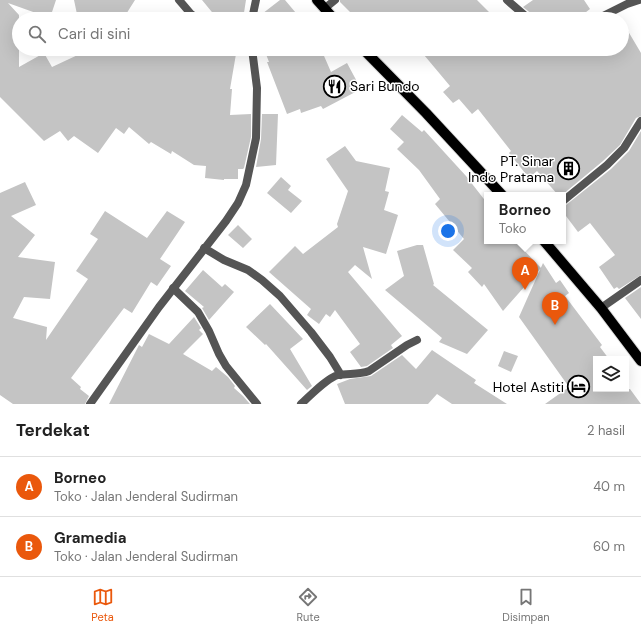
<!DOCTYPE html>
<html lang="id">
<meta charset="utf-8">
<style>
:root{--surface:#fff;--page:#f6f6f6;--text:#222;--muted:#767676;--line:#e0e0e0;--accent:#ea580c}
body{margin:0;font-family:"DM Sans",sans-serif;background:var(--page);color:var(--text)}
.controls{position:absolute;right:12px;bottom:12px;display:grid;overflow:hidden;border-radius:0px;box-shadow:0 4px 16px #0002}
.controls button{width:36px;height:36px;display:grid;place-items:center;padding:0;border:0;border-bottom:1px solid var(--line);background:var(--surface);color:var(--text);font:20px sans-serif}
.you{position:absolute;left:448px;top:231px;width:14px;height:14px;margin:-10px;border:3px solid #fff;border-radius:50%;background:#1a73e8;box-shadow:0 0 0 6px #1a73e833}
.badge{display:grid;place-items:center;width:26px;height:26px;border-radius:50%;background:var(--accent);color:#fff;font-size:13px;font-weight:700}
.pin{position:absolute;translate:-50% -33px;filter:drop-shadow(0 1px 2px #0008)}
.pin::after{content:'';position:absolute;top:21px;width:14px;height:12px;background:inherit;clip-path:polygon(0 0,100% 0,50% 100%)}
.popup{position:absolute;left:484px;top:192px;width:82px;height:52px;box-sizing:border-box;display:grid;place-content:center;border-radius:0px;background:var(--surface);filter:drop-shadow(0 1px 3px #0005);font-size:13px;white-space:nowrap;color:var(--muted)}
.popup b{font-size:15px;color:var(--text)}
.popup::after{content:'';position:absolute;left:50%;top:100%;margin-left:-8px;border:8px solid transparent;border-top-color:var(--surface)}
.list{margin:0;padding:0;list-style:none}
h2{display:flex;justify-content:space-between;align-items:center;height:52px;margin:0;padding:0 16px;font-size:17px}
h2 small{font-size:13px;font-weight:400;color:var(--muted)}
.list li{display:grid;grid-template-columns:26px 1fr auto;gap:12px;align-items:center;box-sizing:border-box;height:60px;padding:0 16px;border-top:1px solid var(--line)}
.list b{display:block;font-size:15px;white-space:nowrap}
.list p{margin:0;font-size:13px;white-space:nowrap;color:var(--muted)}
.list em{font-size:13px;font-style:normal;color:var(--muted)}
.icon{flex:none;width:22px;height:22px;fill:none;stroke:currentColor;stroke-width:2;stroke-linecap:round;stroke-linejoin:round}
.map{position:relative;flex:none;width:641px;height:404px;overflow:hidden}
.search{position:absolute;background:var(--surface);box-shadow:0 4px 16px #0002;left:12px;right:12px;top:12px;height:44px;display:flex;align-items:center;gap:10px;box-sizing:border-box;padding:0 14px;border-radius:22px;color:var(--muted);font-size:15px}
.sheet{height:172px;background:var(--surface)}
nav{display:flex;justify-content:space-around;align-items:center;box-sizing:border-box;height:56px;border-top:1px solid var(--line);background:var(--surface);font-size:11px;color:var(--muted)}
nav a{display:grid;justify-items:center;gap:2px}
nav .on{color:var(--accent)}
.map>svg:first-child{display:block}
.building{fill:#c4c4c4}
.lines{fill:none;stroke-linecap:round;stroke-linejoin:round}
.primary-casing{stroke:#dbdbdb;stroke-width:12}
.street{stroke:#555;stroke-width:8}
.primary{stroke:#000;stroke-width:10}
.labels{text-anchor:middle;dominant-baseline:central;stroke-width:3;stroke-linejoin:round;paint-order:stroke}
.poi-label{font-size:14px;fill:#000;stroke:#fff;text-anchor:end}
</style>
<div class="map">
<svg width="641" height="404" viewBox="0 0 641 404">
<rect width="100%" height="100%" fill="#fff"/>
<path class="building" d="M 0,0 L 56,0 L 50,18 L 8,3 L 19,15 L 19,67 L 44,53 L 52,67 L 82,53 L 80,49 L 228,49 L 228,51 L 236,54 L 230,89 L 232,89 L 230,115 L 251,114 L 251,137 L 244,168 L 243,169 L 238,169 L 238,179 L 224,179 L 224,180 L 205,178 L 206,166 L 194,165 L 172,151 L 171,154 L 151,142 L 149,144 L 129,127 L 124,134 L 116,128 L 98,153 L 74,136 L 68,141 L 60,131 L 44,141 L 0,97 Z
M 74,0 L 135,0 L 123,19 L 78,19 Z
M 202,0 L 246,0 L 243,19 L 216,17 Z
M 280,0 L 285,0 L 301,19 L 258,19 L 258,17 Z
M 340,0 L 477,0 L 489,12 L 482,19 L 357,19 L 340,2 Z
M 533,0 L 584,0 L 590,9 L 577,19 L 534,19 L 533,15 L 523,7 Z
M 622,21 L 641,53 L 641,116 L 636,118 L 620,145 L 603,161 L 562,195 L 558,195 L 537,171 L 529,178 L 509,153 L 511,151 L 478,109 L 472,114 L 459,99 L 453,103 L 443,92 L 450,86 L 419,49 L 622,49 Z
M 264,49 L 288,49 L 290,56 L 307,49 L 321,49 L 331,72 L 347,63 L 361,89 L 323,109 L 321,106 L 301,113 L 300,109 L 287,114 L 267,62 L 269,62 Z
M 262,114 L 278,114 L 276,165 L 256,167 L 261,139 Z
M 402,115 L 422,132 L 424,130 L 466,176 L 487,203 L 487,241 L 515,241 L 541,268 L 503,311 L 484,284 L 482,287 L 468,272 L 472,268 L 453,250 L 464,239 L 435,204 L 440,199 L 419,170 L 397,149 L 404,142 L 390,129 Z
M 641,131 L 641,275 L 619,289 L 617,287 L 614,289 L 599,267 L 615,255 L 590,223 L 578,232 L 563,212 L 563,206 L 566,205 L 611,169 L 629,151 Z
M 345,146 L 356,161 L 390,168 L 385,191 L 389,192 L 384,210 L 398,215 L 386,254 L 363,247 L 372,279 L 355,265 L 348,272 L 402,336 L 391,345 L 393,348 L 367,366 L 361,367 L 350,352 L 360,344 L 335,310 L 330,317 L 326,314 L 319,324 L 307,315 L 311,309 L 269,272 L 295,246 L 303,254 L 338,227 L 337,224 L 348,191 L 326,159 Z
M 281,177 L 291,186 L 288,190 L 302,201 L 291,213 L 267,193 Z
M 25,182 L 36,205 L 11,216 L 35,235 L 18,257 L 55,262 L 50,299 L 24,297 L 13,318 L 47,327 L 46,340 L 88,279 L 76,271 L 98,239 L 90,234 L 105,211 L 147,238 L 167,211 L 185,222 L 160,259 L 171,266 L 157,286 L 151,282 L 132,313 L 124,308 L 71,378 L 81,387 L 80,389 L 89,396 L 85,404 L 13,404 L 0,395 L 0,193 Z
M 238,225 L 252,239 L 243,248 L 228,235 Z
M 417,245 L 423,245 L 434,284 L 433,285 L 488,330 L 467,354 L 439,342 L 442,338 L 385,290 L 404,276 L 397,251 Z
M 543,263 L 556,283 L 560,280 L 569,293 L 565,296 L 602,345 L 600,347 L 609,359 L 596,359 L 596,389 L 630,389 L 641,404 L 545,404 L 569,387 L 519,317 Z
M 203,270 L 222,287 L 225,284 L 234,292 L 209,320 L 202,308 L 204,307 L 185,291 Z
M 641,287 L 641,319 L 625,298 Z
M 270,304 L 303,339 L 290,349 L 312,386 L 307,390 L 266,344 L 265,345 L 246,327 Z
M 194,317 L 201,328 L 199,330 L 203,334 L 183,354 L 212,371 L 216,367 L 228,377 L 235,386 L 234,388 L 243,396 L 250,404 L 109,404 L 139,345 L 142,347 L 149,334 L 169,344 Z
M 432,350 L 476,380 L 474,383 L 507,404 L 452,404 L 437,394 L 428,404 L 345,404 L 337,384 L 350,379 L 371,376 L 402,355 L 416,369 Z
M 504,351 L 518,356 L 511,372 L 498,366 Z"/>
<g class="lines">
<defs>
<path id="primary" d="M 317,0 L 334,19
M 363,49 L 426,113 L 502,195
M 544,241 L 601,308 L 641,361"/>
</defs>
<use href="#primary" class="primary-casing"/>
<path class="street" d="M 179,0 L 191,14 L 198,19
M 507,0 L 529,19
M 324,9 L 335,0
M 252,19 L 256,0
M 597,19 L 627,4 L 639,0
M 563,201 L 607,165 L 624,148 L 641,121
M 204,248 L 224,260 L 248,270 L 262,280 L 280,296 L 311,332 L 330,357 L 341,375
M 173,288 L 198,312 L 209,331 L 219,354 L 226,366 L 257,404
M 601,308 L 641,280
M 90,404 L 159,307 L 226,221 L 238,203 L 246,185 L 256,138 L 257,88 L 252,49
M 301,404 C 310,396 327,378 338,375 C 348,373 359,375 369,371 L 407,345 L 417,340"/>
<use href="#primary" class="primary"/>
</g>
<defs>
<symbol id="restaurant-ring" viewBox="-11 -11 22 22"><circle r="9.5" fill="#fff" stroke="#000" stroke-width="1.5"/><path d="M-5-6h1v4h1v-4h1v4h1v-4h1v5L-1.5 .5V6h-2V.5L-5-1ZM5-6V6H3V1.5H1.5Q1.5-4 5-6Z" fill="#000"/></symbol>
<symbol id="building-ring" viewBox="-11 -11 22 22"><circle r="9.5" fill="#fff" stroke="#000" stroke-width="1.5"/><path d="M-4-6H4V6H1V3H-1V6H-4ZM-2.5-4.3h1.7v1.8h-1.7ZM.8-4.3h1.7v1.8H.8ZM-2.5-1h1.7V.8h-1.7ZM.8-1h1.7V.8H.8Z" fill="#000"/></symbol>
<symbol id="hotel-ring" viewBox="-11 -11 22 22"><circle r="9.5" fill="#fff" stroke="#000" stroke-width="1.5"/><path d="M-6-4.5h1.5V1H6V5H4.5V3h-9V5H-6ZM-4 0a1.8 1.8 0 1 1 3.6 0ZM.5 0V-2.5h3Q6-2.5 6 0Z" fill="#000"/></symbol>
</defs>
<g fill-rule="evenodd">
<use href="#restaurant-ring" x="322" y="74" width="25" height="25"/>
<use href="#building-ring" x="556" y="156" width="25" height="25"/>
<use href="#hotel-ring" x="566" y="374" width="25" height="25"/>
</g>
<g class="labels">
<g class="poi-label">
<text x="350" y="86" text-anchor="start">Sari Bundo</text>
<text x="554" y="161">PT. Sinar<tspan x="554" dy="16">Indo Pratama</tspan></text>
<text x="564" y="387">Hotel Astiti</text>
</g>
</g>
</svg>
<div class="controls">
<button><svg class="icon" aria-label="layers" viewBox="0 0 24 24"><path d="M12 4l9 5-9 5-9-5zM3 14l9 5 9-5"/></svg></button>
</div>
<div class="you"></div>
<div class="pin badge" style="left:525px;top:290px">A</div>
<div class="popup"><b>Borneo</b>Toko</div>
<div class="pin badge" style="left:555px;top:325px">B</div>
<div class="search"><svg class="icon" aria-label="search" viewBox="0 0 24 24"><circle cx="10" cy="10" r="6"/><path d="M15 15l6 6"/></svg>Cari di sini</div>
</div>
<section class="sheet">
<h2>Terdekat<small>2 hasil</small></h2>
<ul class="list">
<li><span class="badge">A</span><div><b>Borneo</b><p>Toko · Jalan Jenderal Sudirman</p></div><em>40 m</em></li>
<li><span class="badge">B</span><div><b>Gramedia</b><p>Toko · Jalan Jenderal Sudirman</p></div><em>60 m</em></li>
</ul>
</section>
<nav>
<a class="on"><svg class="icon" aria-label="map" viewBox="0 0 24 24"><path d="M3 6l6-2 6 2 6-2v14l-6 2-6-2-6 2zM9 4v14M15 6v14"/></svg>Peta</a>
<a><svg class="icon" aria-label="directions" viewBox="0 0 24 24"><path d="M12 3l9 9-9 9-9-9zM9 14v-3h6M13 9l2 2-2 2"/></svg>Rute</a>
<a><svg class="icon" aria-label="saved" viewBox="0 0 24 24"><path d="M7 4h10v16l-5-4-5 4z"/></svg>Disimpan</a>
</nav>
